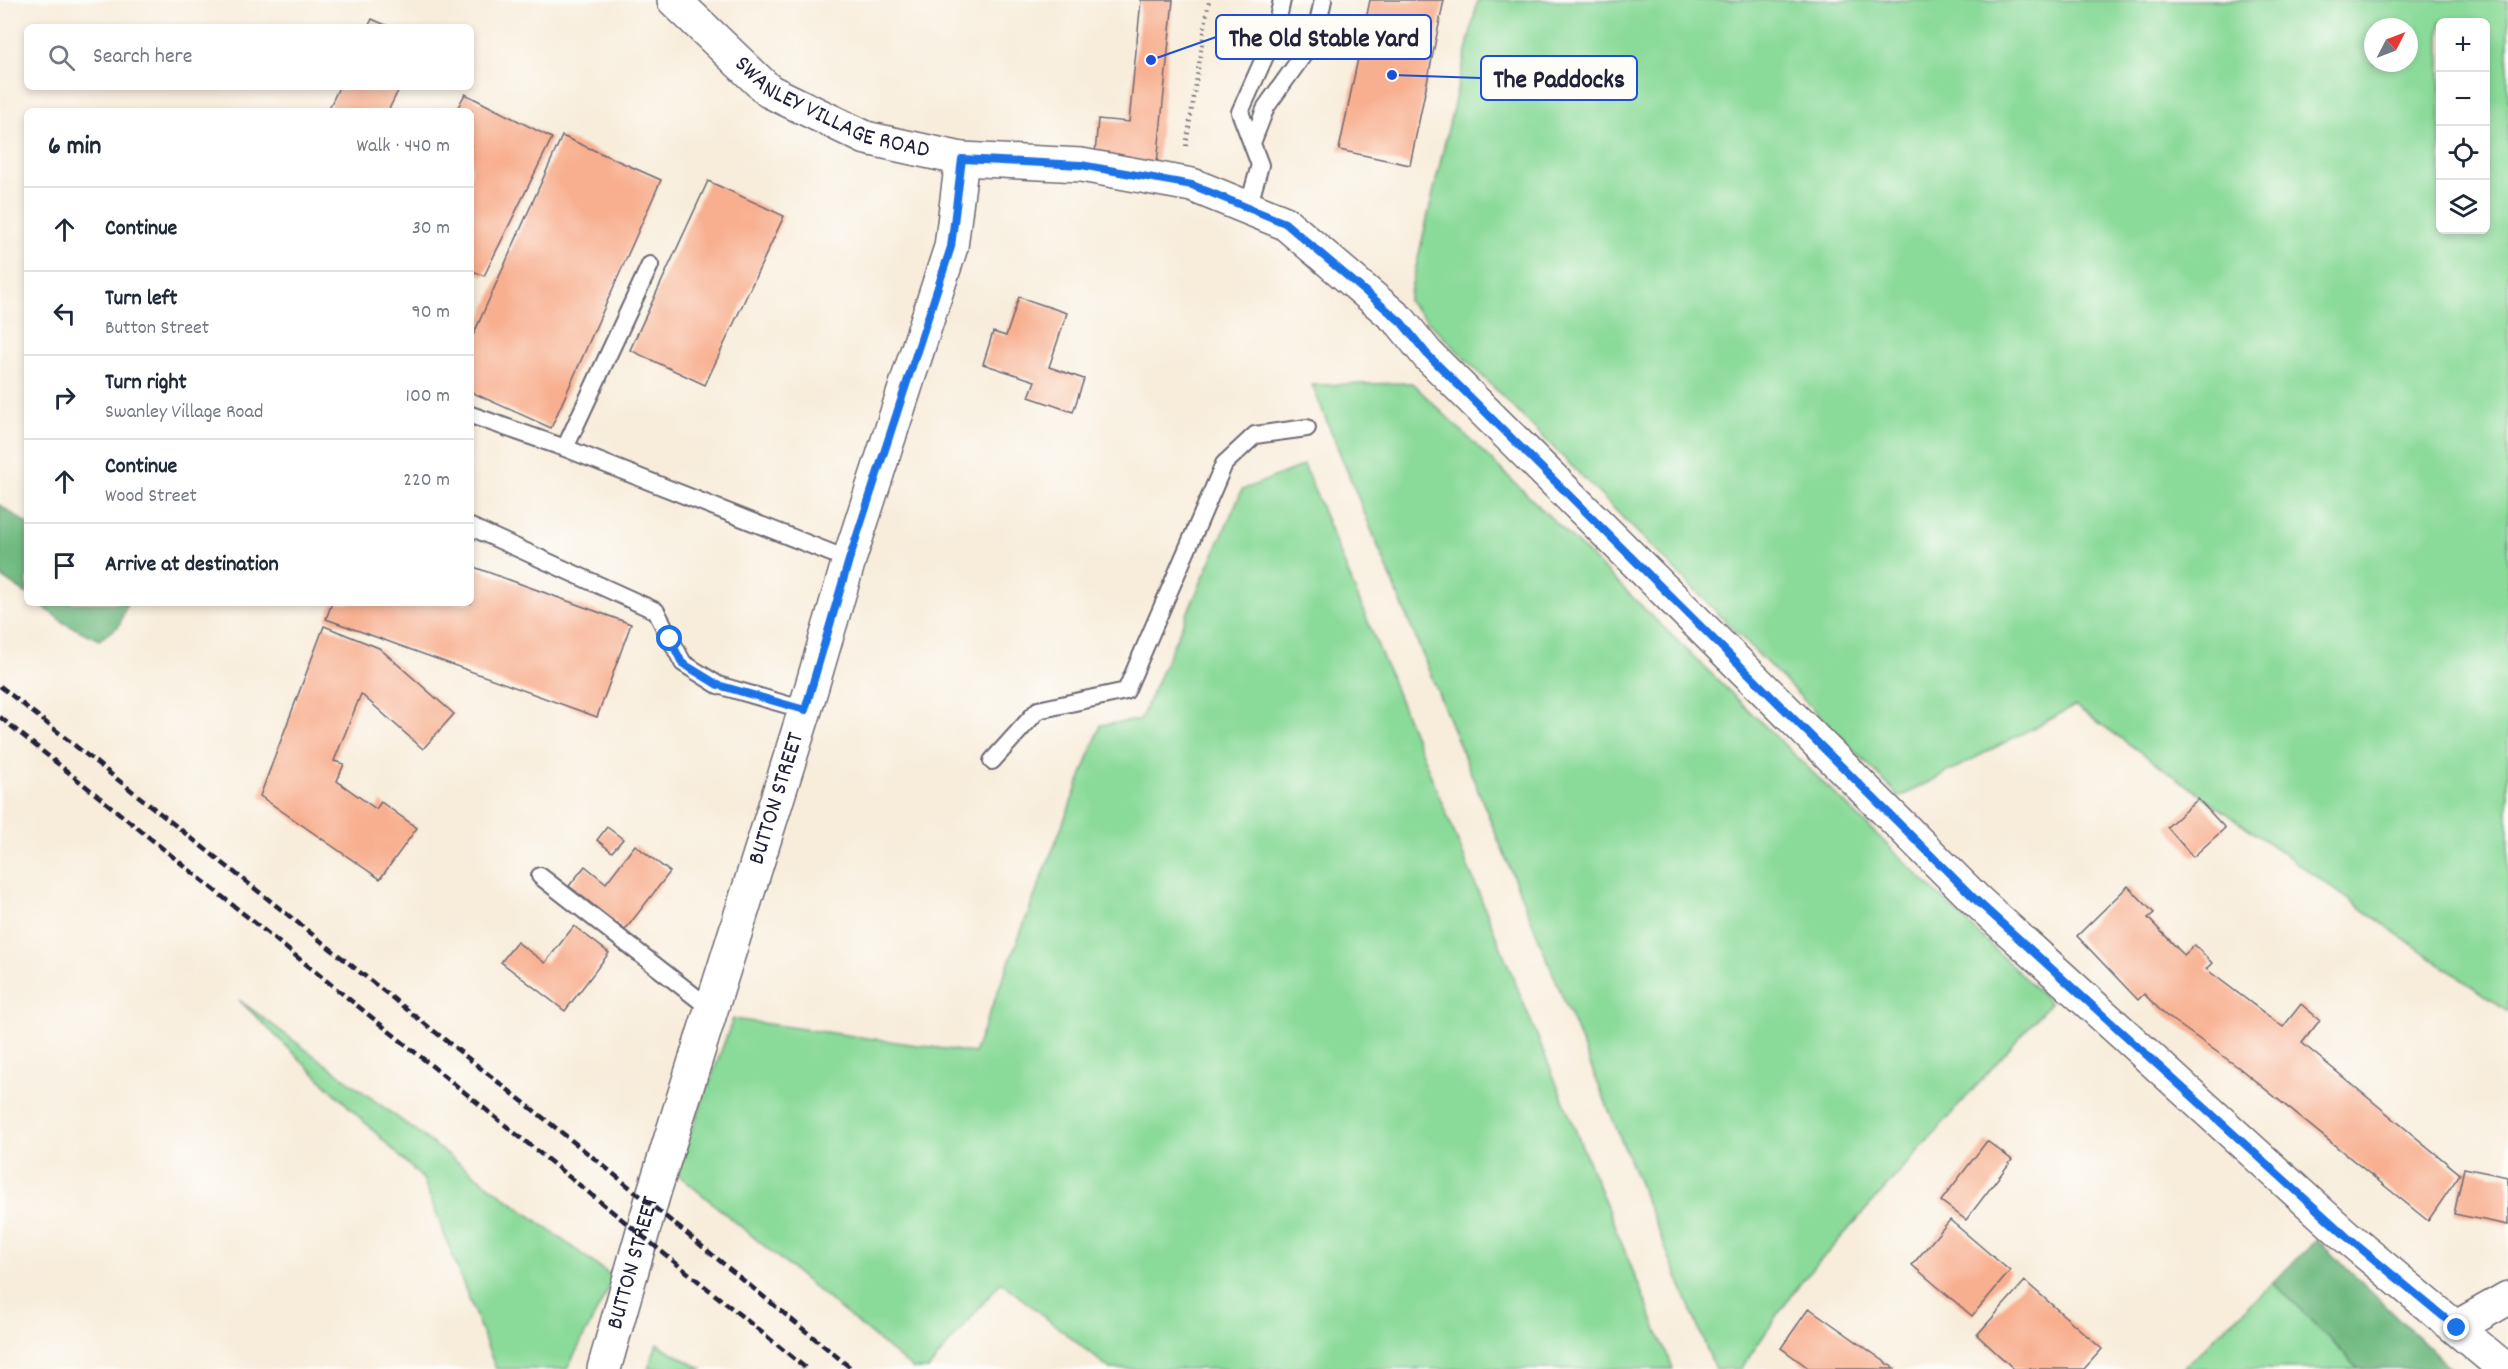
<!DOCTYPE html>
<meta charset="utf-8">
<style>
:root{--surface:#fff;--page:#f6f6f7;--text:#1f2937;--muted:#747a83;--line:#e0e1e3}
body{margin:0;font-family:Dekko,sans-serif;background:var(--page);color:var(--text)}
.controls{position:absolute;right:18px;top:18px;display:grid;overflow:hidden;border-radius:9px;box-shadow:0 3px 9px #0003}
.controls button{width:54px;height:54px;display:grid;place-items:center;padding:0;border:0;border-bottom:2px solid var(--line);background:var(--surface);color:var(--text);font:30px sans-serif}
.compass{position:absolute;left:2364px;top:18px;width:54px;height:54px;border-radius:50%;background:var(--surface);box-shadow:0 3px 9px #0003;rotate:48deg}
.stop{position:absolute;width:18px;height:18px;margin:-14px;border:4px solid #1a73e8;border-radius:50%;background:#fff}
.stop.end{background:#1a73e8;border-color:#fff;box-shadow:0 2px 6px #0008}
.list{margin:0;padding:0;list-style:none}
h2{display:flex;justify-content:space-between;align-items:center;height:78px;margin:0;padding:0 24px;font-size:26px}
h2 small{font-size:20px;font-weight:400;color:var(--muted)}
.list li{display:grid;grid-template-columns:39px 1fr auto;gap:18px;align-items:center;box-sizing:border-box;height:84px;padding:0 24px;border-top:2px solid var(--line)}
.list b{display:block;font-size:22px;white-space:nowrap}
.list p{margin:0;font-size:20px;white-space:nowrap;color:var(--muted)}
.list em{font-size:20px;font-style:normal;color:var(--muted)}
.icon{flex:none;width:33px;height:33px;fill:none;stroke:currentColor;stroke-width:2;stroke-linecap:round;stroke-linejoin:round}
.map{position:relative;flex:none;width:2508px;height:1369px;overflow:hidden}
.search{position:absolute;background:var(--surface);box-shadow:0 3px 9px #0003;left:24px;top:24px;width:450px;height:66px;display:flex;align-items:center;gap:15px;box-sizing:border-box;padding:0 21px;border-radius:9px;color:var(--muted);font-size:22px}
.panel{position:absolute;background:var(--surface);box-shadow:0 3px 9px #0003;left:24px;top:108px;width:450px;height:498px;border-radius:9px}
.map>svg:first-child{display:block}
.green{fill:#8ada99;stroke:#567e6a;stroke-width:1.5;fill-rule:evenodd}
.forest{fill:#6fba81;stroke:#486e5e;stroke-width:1.5}
.building{fill:#f8af8f}
.lines{fill:none;stroke-linecap:round;stroke-linejoin:round}
.service-casing{stroke:#6d6973;stroke-width:20}
.minor-casing{stroke:#6d6973;stroke-width:36}
.tertiary-casing{stroke:#6d6973;stroke-width:36}
.path{stroke:#6d6973;stroke-width:4;stroke-dasharray:1.5 4.5;stroke-linecap:butt}
.service{stroke:#fff;stroke-width:16}
.minor{stroke:#fff;stroke-width:33}
.tertiary{stroke:#fff;stroke-width:33}
.rail{stroke:#22223b;stroke-width:4.5;stroke-dasharray:9 4.5;stroke-linecap:butt}
.route{stroke:#1a73e8;stroke-width:8}
.labels{text-anchor:middle;dominant-baseline:central;stroke-width:6;stroke-linejoin:round;paint-order:stroke}
.street-label{font-size:24px;fill:#22223b;stroke:#fdfcf7}
.leader{fill:none;stroke:#1d4ed8;stroke-width:2}
.callout-dot{fill:#1d4ed8;stroke:#fdfcf7;stroke-width:2}
.callout{fill:#fdfcf7;stroke:#1d4ed8;stroke-width:2}
.callout-label{font-size:26px;text-anchor:middle;font-weight:bold;fill:#22223b}
</style>
<div class="map">
<svg width="2508" height="1369" viewBox="0 0 2508 1369">
<rect width="100%" height="100%" fill="#fdfcf7"/>
<filter id="ink" filterUnits="userSpaceOnUse"><feTurbulence type="fractalNoise" baseFrequency=".0167" numOctaves="2"/><feDisplacementMap in="SourceGraphic" scale="12" xChannelSelector="R" yChannelSelector="G"/><feConvolveMatrix kernelMatrix="1 2 1 2 8 2 1 2 1" color-interpolation-filters="sRGB"/></filter>
<filter id="wash" filterUnits="userSpaceOnUse"><feTurbulence type="fractalNoise" baseFrequency=".008" numOctaves="4" result="noise"/><feDisplacementMap in="SourceGraphic" scale="24" xChannelSelector="R" yChannelSelector="G"/><feGaussianBlur stdDeviation="1.35" result="paint"/><feColorMatrix in="noise" values="0 0 0 0 0 0 0 0 0 0 0 0 0 0 0 0 0 1.4 0 .05"/><feComposite in="paint" operator="in"/></filter>
<g filter="url(#wash)">
<rect width="100%" height="100%" fill="#f8eddb"/>
<path class="green" d="M 1478,0 L 2508,0 L 2508,1012 L 2075,706 L 1900,797 L 1408,301 ZM 2486,22 L 2486,230 L 2440,230 L 2440,22 ZM 2373,27 L 2409,27 L 2409,63 L 2373,63 Z
M 1412,383 L 2050,1003 L 1797,1287 L 1741,1369 L 1715,1369 L 1312,385 Z
M 1304,465 L 1673,1369 L 1110,1369 L 1001,1282 L 928,1369 L 913,1369 L 676,1173 L 733,1019 L 974,1053 L 1101,725 L 1140,720 L 1242,490 Z
M 239,1000 L 614,1278 L 567,1369 L 496,1369 L 423,1179 Z
M 2273,1282 L 2359,1369 L 2182,1369 Z
M 657,1344 L 702,1369 L 648,1369 Z"/>
<path class="forest" d="M 0,505 L 27,524 L 27,594 L 0,576 Z
M 39,603 L 127,603 L 119,626 L 99,640 L 64,623 Z
M 2317,1240 L 2451,1369 L 2359,1369 L 2273,1282 Z"/>
<g id="blocks">
<path class="building" d="M 1141,0 L 1173,0 L 1157,164 L 1095,154 L 1098,119 L 1129,122 Z
M 1370,0 L 1444,0 L 1410,165 L 1339,150 Z
M 372,19 L 390,27 L 368,27 Z
M 339,87 L 400,87 L 388,111 L 328,111 Z
M 465,94 L 552,138 L 484,276 L 471,270 L 471,111 L 456,111 Z
M 562,136 L 661,180 L 551,428 L 471,392 L 471,340 Z
M 708,181 L 784,216 L 705,385 L 630,350 Z
M 1019,297 L 1067,313 L 1049,367 L 1084,379 L 1073,412 L 1029,397 L 1035,381 L 983,364 L 993,332 L 1006,336 Z
M 471,566 L 631,624 L 597,717 L 326,619 L 332,603 L 471,603 Z
M 324,626 L 379,648 L 454,714 L 423,749 L 361,694 L 334,761 L 344,764 L 337,781 L 376,809 L 381,802 L 417,828 L 380,879 L 260,796 Z
M 2198,799 L 2225,828 L 2193,857 L 2167,827 Z
M 607,827 L 623,839 L 612,852 L 597,840 Z
M 635,845 L 670,872 L 625,930 L 569,886 L 585,866 L 606,883 Z
M 2128,886 L 2154,913 L 2148,918 L 2184,955 L 2195,945 L 2212,963 L 2206,969 L 2283,1027 L 2301,1004 L 2320,1020 L 2302,1043 L 2460,1174 L 2428,1221 L 2238,1067 L 2164,1014 L 2144,994 L 2138,1000 L 2077,936 Z
M 574,926 L 609,953 L 565,1011 L 501,962 L 517,942 L 545,963 Z
M 1987,1141 L 2012,1160 L 1966,1220 L 1941,1201 Z
M 2464,1168 L 2508,1177 L 2508,1225 L 2454,1214 Z
M 1950,1220 L 2010,1271 L 1972,1316 L 1912,1265 Z
M 2025,1281 L 2102,1349 L 2084,1369 L 2014,1369 L 1977,1335 Z
M 1809,1308 L 1895,1369 L 1810,1369 L 1781,1348 Z"/>
</g>
</g>
<g filter="url(#ink)">
<use href="#blocks" fill-opacity="0" stroke="#6d6973" stroke-width="1.5"/>
<g class="lines">
<defs>
<path id="service" d="M 1252,143 L 1266,107 L 1306,51 L 1318,23 L 1323,0
M 1248,208 L 1260,165 L 1240,112 L 1274,36 L 1282,0
M 471,415 L 565,448 L 849,560
M 565,448 L 650,265
M 471,527 L 656,611 L 683,663 L 718,685 L 805,710
M 992,761 L 1038,710 L 1126,691 L 1224,464 L 1255,435 L 1307,428
M 540,876 L 711,1009"/>
<path id="minor" d="M 2457,1327 L 2508,1298"/>
<g id="tertiary">
<path id="s1" d="M 674,0 L 769,91 L 866,138 L 962,159 L 1081,165 L 1192,185 L 1285,223 L 1401,322 L 1427,354 L 1975,899 L 2347,1237 L 2505,1369"/>
<path id="s2" d="M 604,1369 L 654,1192 L 805,710 L 849,560 L 951,247 L 962,159"/>
</g>
</defs>
<use href="#service" class="service-casing"/>
<use href="#minor" class="minor-casing"/>
<use href="#tertiary" class="tertiary-casing"/>
<path class="path" d="M 1186,146 L 1209,0"/>
<use href="#service" class="service"/>
<use href="#minor" class="minor"/>
<use href="#tertiary" class="tertiary"/>
<path class="rail" d="M 0,686 L 605,1167 L 852,1369
M 0,717 L 807,1369"/>
</g>
</g>
<g class="lines" filter="url(#ink)">
<path class="route" d="M 670,639 L 682,663 L 718,685 L 805,710 L 849,560 L 951,247 L 962,159 L 1081,165 L 1192,185 L 1285,223 L 1401,322 L 1427,354 L 1975,899 L 2347,1237 L 2457,1328"/>
</g>
<g class="labels">
<g class="street-label">
<text stroke="none"><textPath href="#s1" startOffset="196">SWANLEY VILLAGE ROAD</textPath></text>
<text stroke="none"><textPath href="#s2" startOffset="596">BUTTON STREET</textPath></text>
<text stroke="none"><textPath href="#s2" startOffset="110">BUTTON STREET</textPath></text>
</g>
</g>
<path class="leader" d="M1151 60L1216 37M1392 75L1481 78"/>
<g class="callout-dot">
<circle cx="1151" cy="60" r="6"/>
<circle cx="1392" cy="75" r="6"/>
</g>
<g class="callout">
<rect x="1216" y="15" width="215" height="44" rx="6"/>
<rect x="1481" y="56" width="156" height="44" rx="6"/>
</g>
<g class="callout-label">
<text x="1324" y="46">The Old Stable Yard</text>
<text x="1559" y="87">The Paddocks</text>
</g>
</svg>
<div class="controls">
<button>+</button>
<button>−</button>
<button><svg class="icon" aria-label="locate" viewBox="0 0 24 24"><circle cx="12" cy="12" r="6"/><path d="M12 2v4M12 18v4M2 12h4M18 12h4"/></svg></button>
<button><svg class="icon" aria-label="layers" viewBox="0 0 24 24"><path d="M12 4l9 5-9 5-9-5zM3 14l9 5 9-5"/></svg></button>
</div>
<svg class="compass" viewBox="-18 -18 36 36"><path d="M0-13l5 13h-10z" fill="#e53935"/><path d="M0 13l5-13h-10z" fill="#747a83"/></svg>
<div class="stop" style="left:670px;top:639px"></div>
<div class="stop end" style="left:2457px;top:1328px"></div>
<div class="search"><svg class="icon" aria-label="search" viewBox="0 0 24 24"><circle cx="10" cy="10" r="6"/><path d="M15 15l6 6"/></svg>Search here</div>
<section class="panel">
<h2>6 min<small>Walk · 440 m</small></h2>
<ul class="list">
<li><svg class="icon" aria-label="ahead" viewBox="0 0 24 24"><path d="M12 20V5M6 11l6-6 6 6"/></svg><div><b>Continue</b></div><em>30 m</em></li>
<li><svg class="icon" aria-label="left" viewBox="0 0 24 24"><path d="M17 20v-9H6M10 6l-5 5 5 5"/></svg><div><b>Turn left</b><p>Button Street</p></div><em>90 m</em></li>
<li><svg class="icon" aria-label="right" viewBox="0 0 24 24"><path d="M7 20v-9h11M14 6l5 5-5 5"/></svg><div><b>Turn right</b><p>Swanley Village Road</p></div><em>100 m</em></li>
<li><svg class="icon" aria-label="ahead" viewBox="0 0 24 24"><path d="M12 20V5M6 11l6-6 6 6"/></svg><div><b>Continue</b><p>Wood Street</p></div><em>220 m</em></li>
<li><svg class="icon" aria-label="arrive" viewBox="0 0 24 24"><path d="M6 21V4h12l-3 4 3 4H6"/></svg><div><b>Arrive at destination</b></div></li>
</ul>
</section>
</div>
